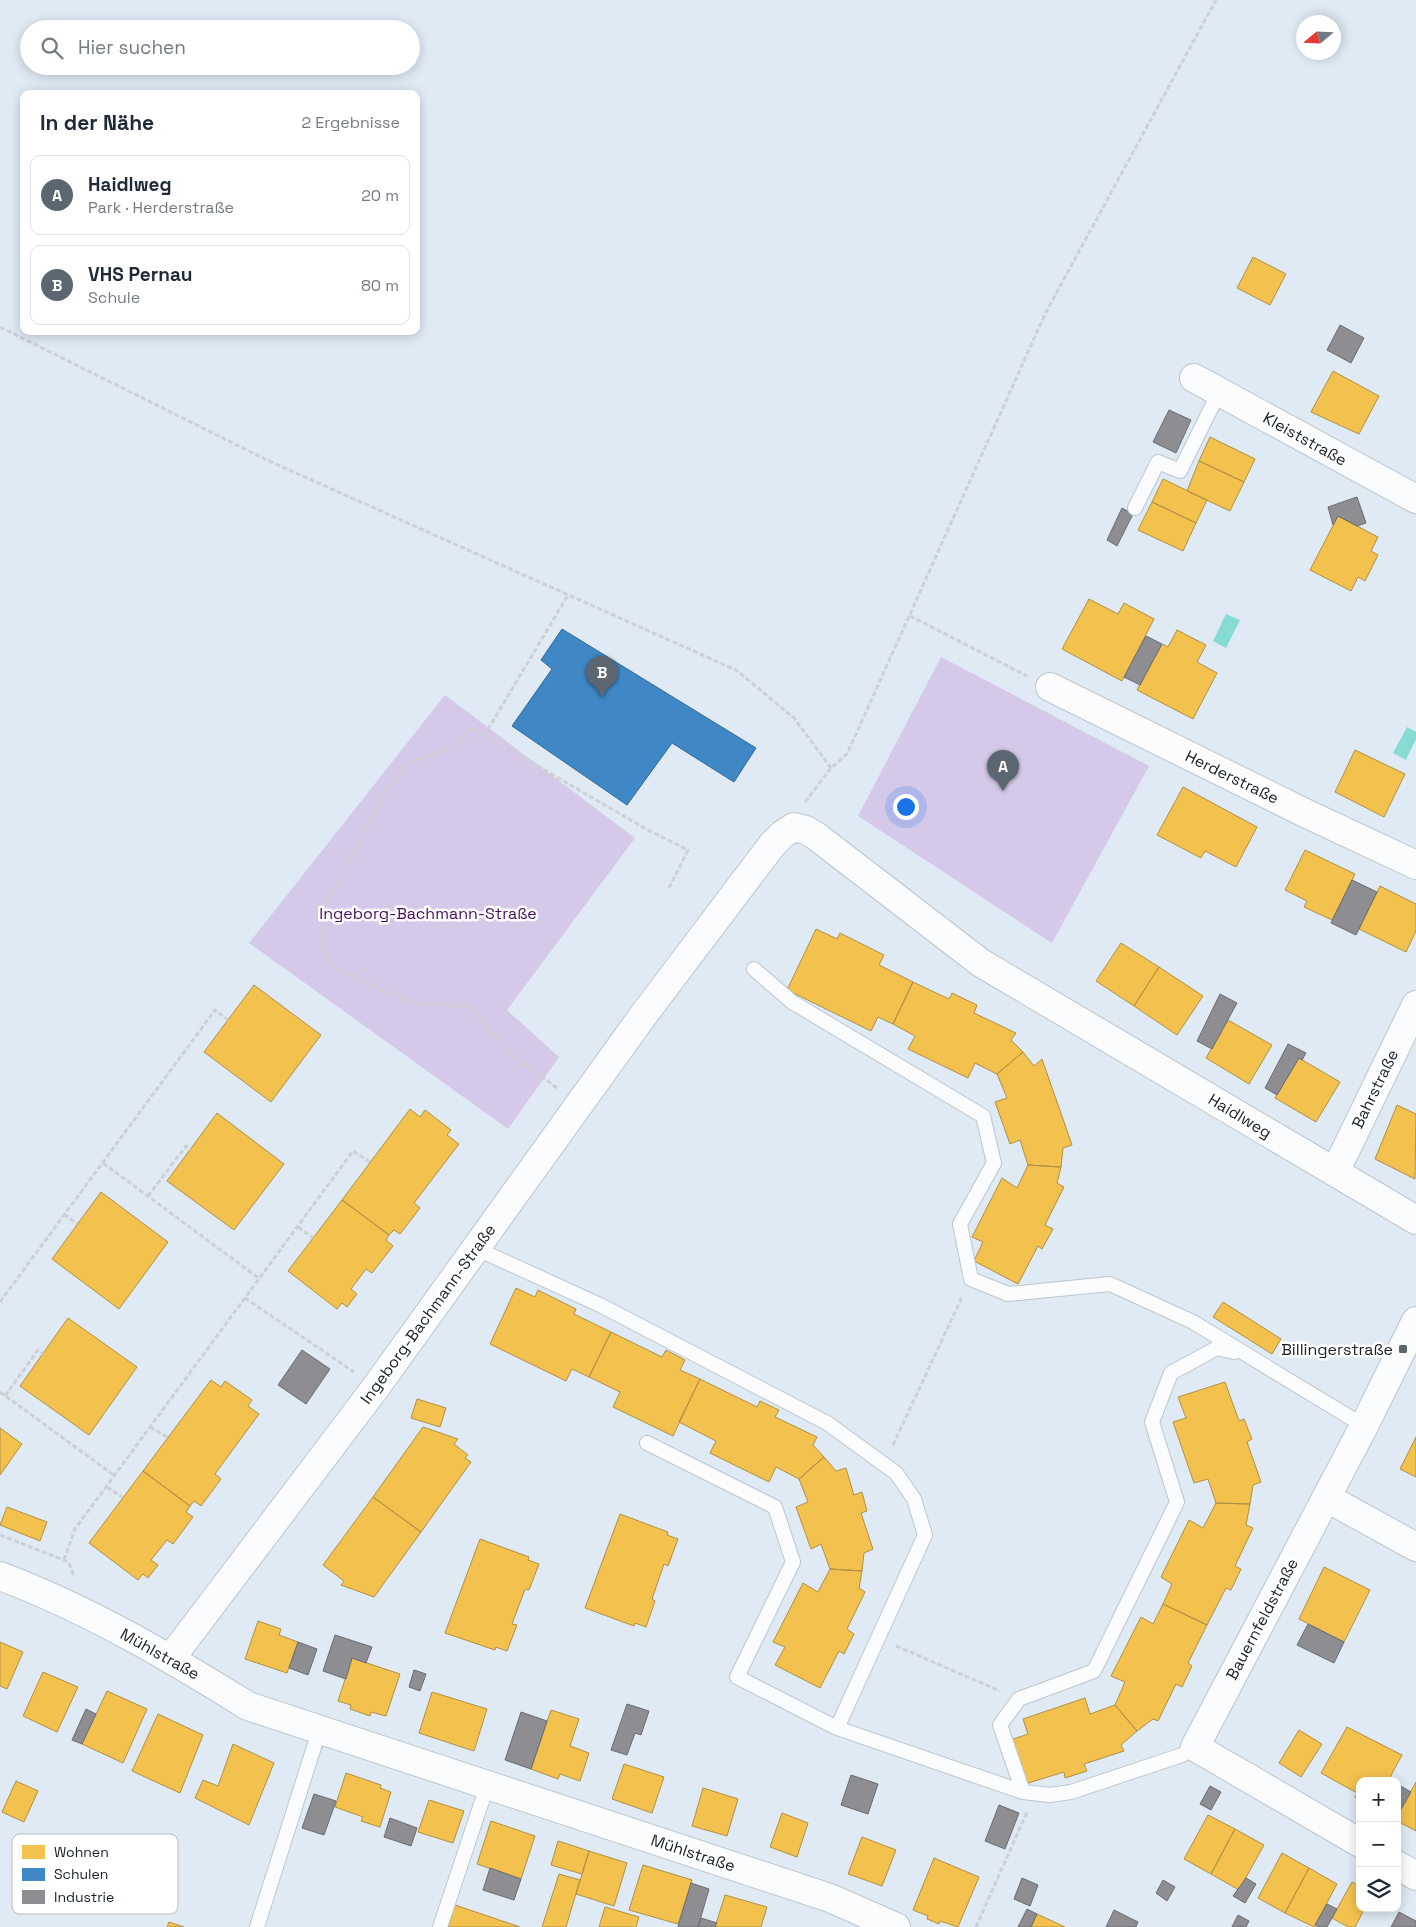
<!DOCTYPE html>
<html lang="de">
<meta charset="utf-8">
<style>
:root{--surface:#fff;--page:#f6f6f7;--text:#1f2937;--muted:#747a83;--line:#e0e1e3;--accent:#5c6670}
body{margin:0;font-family:"Space Grotesk",sans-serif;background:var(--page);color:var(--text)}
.controls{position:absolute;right:15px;bottom:15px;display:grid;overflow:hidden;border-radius:10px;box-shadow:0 2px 12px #0003}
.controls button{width:45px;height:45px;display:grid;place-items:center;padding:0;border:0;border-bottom:1px solid var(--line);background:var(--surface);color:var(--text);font:25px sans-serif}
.compass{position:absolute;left:1296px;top:15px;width:45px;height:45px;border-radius:50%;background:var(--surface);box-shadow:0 2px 12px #0003;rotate:251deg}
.you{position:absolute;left:905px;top:806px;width:18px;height:18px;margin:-12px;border:4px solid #fff;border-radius:50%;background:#1a73e8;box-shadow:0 0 0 8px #1a73e833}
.badge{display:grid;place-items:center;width:32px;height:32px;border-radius:50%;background:var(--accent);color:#fff;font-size:16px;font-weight:700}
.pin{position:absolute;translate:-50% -41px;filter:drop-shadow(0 1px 2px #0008)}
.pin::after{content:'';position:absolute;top:26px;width:18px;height:15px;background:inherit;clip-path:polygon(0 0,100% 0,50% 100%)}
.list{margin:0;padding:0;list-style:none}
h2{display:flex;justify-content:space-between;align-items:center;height:65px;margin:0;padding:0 20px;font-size:21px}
h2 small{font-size:16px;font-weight:400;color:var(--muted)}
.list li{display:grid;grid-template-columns:32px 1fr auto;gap:15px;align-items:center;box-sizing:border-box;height:80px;margin:0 10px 10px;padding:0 10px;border:1px solid var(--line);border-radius:10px}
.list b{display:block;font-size:19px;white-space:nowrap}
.list p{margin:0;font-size:16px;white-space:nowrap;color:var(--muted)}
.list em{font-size:16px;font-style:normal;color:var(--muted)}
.icon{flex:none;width:28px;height:28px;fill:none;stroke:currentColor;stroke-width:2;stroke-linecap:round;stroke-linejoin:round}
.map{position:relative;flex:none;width:1416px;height:1927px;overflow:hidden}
.search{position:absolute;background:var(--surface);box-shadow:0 2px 12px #0003;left:20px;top:20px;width:400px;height:55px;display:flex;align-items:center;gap:12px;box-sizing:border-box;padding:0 18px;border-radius:28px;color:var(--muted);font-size:19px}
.panel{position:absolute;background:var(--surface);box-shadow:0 2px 12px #0003;left:20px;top:90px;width:400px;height:245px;border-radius:10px}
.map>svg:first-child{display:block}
.green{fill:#d5c9e9}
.water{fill:#86dcd3}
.homes{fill:#f2c14e;stroke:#b09043}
.schools{fill:#3f88c5;stroke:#336896}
.industry{fill:#8d8d92;stroke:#696c72}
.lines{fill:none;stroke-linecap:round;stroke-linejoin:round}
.lane-casing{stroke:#bcc6cf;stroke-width:16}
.street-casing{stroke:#bcc6cf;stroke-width:30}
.path{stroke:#ced0d4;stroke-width:3;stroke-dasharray:5 2.5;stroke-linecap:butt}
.lane{stroke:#fafcfe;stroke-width:14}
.street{stroke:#fafcfe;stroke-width:28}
.poi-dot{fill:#5c6670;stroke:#fff;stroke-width:2}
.labels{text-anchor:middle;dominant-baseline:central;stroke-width:5;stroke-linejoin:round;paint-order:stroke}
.street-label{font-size:16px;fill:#161f28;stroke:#fff}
.park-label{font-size:16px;fill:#480c61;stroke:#fff}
.poi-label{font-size:16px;fill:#161f28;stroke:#fff;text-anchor:end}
.key{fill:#fff;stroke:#b9bcbe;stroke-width:1}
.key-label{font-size:14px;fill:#161f28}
</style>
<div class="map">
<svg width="1416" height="1927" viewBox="0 0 1416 1927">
<rect width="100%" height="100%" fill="#dfeaf5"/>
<path class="green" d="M 941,657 L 1149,766 L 1052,943 L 858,816 Z
M 445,695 L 635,838 L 507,1010 L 559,1057 L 508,1129 L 249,943 Z"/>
<path class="water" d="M 1226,614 L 1240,620 L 1226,648 L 1213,641 Z
M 1407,727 L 1416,732 L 1416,739 L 1406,760 L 1393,753 Z"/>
<path class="homes" d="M 1253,257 L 1286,274 L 1270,305 L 1237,288 Z
M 1333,371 L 1379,396 L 1359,434 L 1311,412 Z
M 1210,437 L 1255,459 L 1244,482 L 1199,461 Z
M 1199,461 L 1244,482 L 1230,511 L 1187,491 Z
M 1163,479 L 1207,500 L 1196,523 L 1152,502 Z
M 1152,502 L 1196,523 L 1183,551 L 1138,530 Z
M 1338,516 L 1378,537 L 1371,551 L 1378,555 L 1365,581 L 1358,577 L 1351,591 L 1310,570 Z
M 1089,599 L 1118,614 L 1124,603 L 1154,619 L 1122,681 L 1062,649 Z
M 1177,630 L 1206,645 L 1197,662 L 1217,673 L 1193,719 L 1137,690 L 1162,644 L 1168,647 Z
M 1355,750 L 1405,774 L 1384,817 L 1335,792 Z
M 1183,787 L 1257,827 L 1236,867 L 1205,851 L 1201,858 L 1157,835 Z
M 1305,850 L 1355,874 L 1332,920 L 1304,907 L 1307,901 L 1285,890 Z
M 1380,886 L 1416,904 L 1416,931 L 1406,952 L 1359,929 Z
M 816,929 L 837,939 L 840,933 L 884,955 L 879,965 L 913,982 L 893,1024 L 878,1017 L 871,1031 L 787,990 Z
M 1121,943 L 1159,967 L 1134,1006 L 1096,981 Z
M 1159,967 L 1203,996 L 1177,1035 L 1134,1006 Z
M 913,982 L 949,999 L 952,993 L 977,1005 L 974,1013 L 1016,1033 L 1011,1040 L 1023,1052 L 997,1074 L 975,1063 L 968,1078 L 908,1049 L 915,1036 L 893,1024 Z
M 254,985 L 321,1035 L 271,1102 L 204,1052 Z
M 1228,1020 L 1272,1045 L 1249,1084 L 1206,1058 Z
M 1023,1052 L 1034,1066 L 1042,1059 L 1072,1145 L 1063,1148 L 1061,1167 L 1028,1165 L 1020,1140 L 1010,1144 L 995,1102 L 1007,1098 L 997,1074 Z
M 1299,1058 L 1340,1082 L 1316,1122 L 1275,1098 Z
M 1397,1105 L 1416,1114 L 1415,1179 L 1375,1159 Z
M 410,1109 L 420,1117 L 425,1110 L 451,1130 L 447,1135 L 459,1144 L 414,1203 L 420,1208 L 400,1234 L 394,1230 L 389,1235 L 342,1200 Z
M 217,1113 L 284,1164 L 234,1230 L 167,1181 Z
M 1028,1165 L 1061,1167 L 1057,1183 L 1064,1187 L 1045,1225 L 1053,1229 L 1042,1249 L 1038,1246 L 1018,1284 L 974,1261 L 983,1242 L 972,1237 L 1002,1178 L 1017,1188 Z
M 101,1192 L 168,1242 L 119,1309 L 52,1259 Z
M 342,1200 L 389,1235 L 386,1240 L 393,1246 L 372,1273 L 366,1269 L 351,1289 L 357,1294 L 347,1307 L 342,1303 L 337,1309 L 288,1271 Z
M 516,1288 L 535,1297 L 538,1290 L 576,1309 L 574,1314 L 611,1332 L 589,1377 L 572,1369 L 566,1381 L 490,1344 Z
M 1223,1302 L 1281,1339 L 1272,1354 L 1213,1317 Z
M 68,1318 L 137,1367 L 89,1435 L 20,1386 Z
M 611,1332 L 662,1357 L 666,1350 L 685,1360 L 680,1370 L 700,1379 L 673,1436 L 613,1407 L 620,1392 L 589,1377 Z
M 700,1379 L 757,1407 L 760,1401 L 779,1410 L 775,1417 L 817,1437 L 813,1445 L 824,1457 L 799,1479 L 776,1467 L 769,1482 L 710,1453 L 716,1441 L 679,1422 Z
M 211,1380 L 221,1387 L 225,1381 L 252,1400 L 248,1406 L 259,1414 L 215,1474 L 221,1479 L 201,1506 L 194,1501 L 190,1506 L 143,1471 Z
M 1225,1382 L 1239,1421 L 1244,1419 L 1252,1439 L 1247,1442 L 1261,1482 L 1253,1485 L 1250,1504 L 1216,1503 L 1208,1479 L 1194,1483 L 1173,1422 L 1186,1418 L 1178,1397 Z
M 417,1399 L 446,1408 L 440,1427 L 411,1418 Z
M 423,1427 L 458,1439 L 454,1444 L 468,1455 L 465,1458 L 471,1462 L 421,1532 L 373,1497 Z
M 0,1428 L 22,1444 L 0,1475 Z
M 1416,1437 L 1416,1477 L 1400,1469 Z
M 824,1457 L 836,1471 L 846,1468 L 854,1495 L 862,1492 L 867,1511 L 861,1513 L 873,1549 L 864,1553 L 862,1571 L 830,1569 L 821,1544 L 811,1549 L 796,1507 L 808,1502 L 799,1479 Z
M 143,1471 L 190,1506 L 186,1512 L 193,1517 L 173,1544 L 167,1540 L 151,1560 L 158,1565 L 148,1578 L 143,1574 L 138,1580 L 89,1543 Z
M 373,1497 L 421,1532 L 374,1597 L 341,1585 L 344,1581 L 323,1565 Z
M 1216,1503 L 1250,1504 L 1246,1525 L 1253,1528 L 1235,1566 L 1241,1569 L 1231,1590 L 1226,1588 L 1207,1625 L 1163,1604 L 1172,1584 L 1161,1577 L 1189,1520 L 1203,1528 Z
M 7,1507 L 47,1522 L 40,1541 L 0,1525 Z
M 620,1514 L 668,1532 L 667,1535 L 678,1539 L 668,1566 L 664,1564 L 652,1599 L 655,1601 L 646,1627 L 635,1623 L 634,1626 L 585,1608 Z
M 480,1539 L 529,1557 L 528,1560 L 539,1564 L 529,1590 L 525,1589 L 512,1624 L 517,1625 L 507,1651 L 496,1647 L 495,1650 L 445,1633 Z
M 1324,1567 L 1370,1590 L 1344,1642 L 1299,1619 Z
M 830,1569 L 862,1571 L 859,1588 L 865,1592 L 847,1629 L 854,1634 L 844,1654 L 839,1651 L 820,1688 L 775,1665 L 785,1647 L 773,1642 L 803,1583 L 818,1592 Z
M 1163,1604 L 1207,1625 L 1188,1663 L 1192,1666 L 1182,1687 L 1176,1684 L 1158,1721 L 1153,1719 L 1137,1731 L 1115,1705 L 1125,1682 L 1111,1676 L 1141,1617 L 1153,1624 Z
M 258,1621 L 281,1629 L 279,1635 L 298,1642 L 287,1673 L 245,1659 Z
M 0,1642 L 23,1652 L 7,1689 L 0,1686 Z
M 352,1658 L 400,1674 L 386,1716 L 371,1712 L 370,1716 L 350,1709 L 351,1705 L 338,1701 Z
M 43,1672 L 78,1687 L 57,1732 L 23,1716 Z
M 107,1691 L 147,1709 L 123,1763 L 82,1744 Z
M 432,1692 L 487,1709 L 474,1751 L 419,1733 Z
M 1085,1698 L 1090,1714 L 1115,1705 L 1137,1731 L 1121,1745 L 1124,1751 L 1084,1764 L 1087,1771 L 1065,1778 L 1064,1772 L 1022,1785 L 1008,1741 L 1028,1734 L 1023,1719 Z
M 551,1710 L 579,1719 L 570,1746 L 589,1753 L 580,1781 L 560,1774 L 558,1779 L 531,1769 Z
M 158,1714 L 203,1735 L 180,1793 L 132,1771 Z
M 1347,1727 L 1402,1755 L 1388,1781 L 1360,1781 L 1360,1800 L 1355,1797 L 1357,1793 L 1321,1773 Z
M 1299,1730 L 1322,1744 L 1301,1777 L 1279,1763 Z
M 233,1744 L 274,1763 L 249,1825 L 195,1798 L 203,1780 L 218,1786 Z
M 624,1764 L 664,1777 L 652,1813 L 612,1799 Z
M 346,1773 L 381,1785 L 380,1788 L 391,1792 L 380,1827 L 361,1821 L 363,1817 L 335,1807 Z
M 16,1781 L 38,1791 L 24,1822 L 2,1812 Z
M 1416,1782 L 1416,1831 L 1397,1821 L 1397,1816 Z
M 703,1788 L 738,1799 L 727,1836 L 692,1826 Z
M 429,1800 L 464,1811 L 453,1843 L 418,1832 Z
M 782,1813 L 808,1823 L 797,1857 L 770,1847 Z
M 1208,1815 L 1235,1829 L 1211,1874 L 1184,1859 Z
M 491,1821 L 535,1836 L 521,1879 L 477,1864 Z
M 1235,1829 L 1264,1845 L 1239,1890 L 1211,1874 Z
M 862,1837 L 896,1850 L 882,1886 L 848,1874 Z
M 558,1841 L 589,1851 L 582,1874 L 551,1865 Z
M 589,1851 L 627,1863 L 614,1906 L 576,1894 Z
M 1282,1853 L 1309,1868 L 1285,1913 L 1258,1898 Z
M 934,1858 L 979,1877 L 958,1927 L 940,1921 L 939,1924 L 927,1919 L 928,1916 L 913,1910 Z
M 643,1865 L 692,1880 L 678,1924 L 629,1910 Z
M 1309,1868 L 1337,1884 L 1314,1927 L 1285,1913 Z
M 559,1874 L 580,1880 L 566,1927 L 542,1927 Z
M 1352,1882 L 1360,1886 L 1360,1908 L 1365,1908 L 1355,1927 L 1348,1927 L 1332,1918 Z
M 725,1895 L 767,1907 L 761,1927 L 715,1927 Z
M 455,1905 L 520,1927 L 448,1927 Z
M 605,1907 L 639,1917 L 636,1927 L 599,1927 Z
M 1037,1914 L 1065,1927 L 1031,1927 Z
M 169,1922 L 184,1927 L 167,1927 Z"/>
<path class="schools" d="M 562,629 L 756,748 L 734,782 L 672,743 L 627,805 L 512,726 L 552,669 L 541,660 Z"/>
<path class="industry" d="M 1340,325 L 1364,338 L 1351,363 L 1327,350 Z
M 1169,410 L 1191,420 L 1176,453 L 1153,442 Z
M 1357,497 L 1366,523 L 1357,526 L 1338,516 L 1333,525 L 1328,507 Z
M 1122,508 L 1133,514 L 1117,546 L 1107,540 Z
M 1146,636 L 1162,644 L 1140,685 L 1124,677 Z
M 1352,880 L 1377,892 L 1356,935 L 1331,923 Z
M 1220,994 L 1237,1003 L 1212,1049 L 1197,1041 Z
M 1288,1044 L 1306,1053 L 1302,1060 L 1299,1058 L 1277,1095 L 1265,1088 Z
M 302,1350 L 330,1369 L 306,1404 L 278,1385 Z
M 1308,1624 L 1344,1642 L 1334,1663 L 1297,1645 Z
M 335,1635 L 372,1647 L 366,1663 L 352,1658 L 346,1679 L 323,1671 Z
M 298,1642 L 317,1649 L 308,1675 L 289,1668 Z
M 414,1670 L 426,1674 L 420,1691 L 409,1687 Z
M 627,1704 L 649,1711 L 641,1735 L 635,1733 L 627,1755 L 611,1750 Z
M 86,1709 L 96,1714 L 82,1744 L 72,1740 Z
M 521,1712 L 547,1721 L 531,1769 L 505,1760 Z
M 851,1775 L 878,1784 L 868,1814 L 841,1805 Z
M 1397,1784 L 1411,1792 L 1397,1816 Z
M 1210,1786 L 1221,1792 L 1211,1810 L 1200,1804 Z
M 314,1794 L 336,1801 L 324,1835 L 302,1828 Z
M 999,1805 L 1019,1813 L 1005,1849 L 985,1841 Z
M 390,1818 L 417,1828 L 411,1846 L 384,1837 Z
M 490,1868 L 521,1879 L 514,1900 L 483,1890 Z
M 1022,1878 L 1038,1885 L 1030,1906 L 1014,1899 Z
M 1246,1878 L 1256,1884 L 1245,1903 L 1233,1896 Z
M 1163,1880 L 1175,1887 L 1167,1901 L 1156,1893 Z
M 691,1883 L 709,1889 L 698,1927 L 678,1927 Z
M 1327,1904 L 1337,1909 L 1327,1927 L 1318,1927 L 1315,1925 Z
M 1027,1909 L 1037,1914 L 1031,1927 L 1018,1927 Z
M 1114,1910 L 1138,1922 L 1136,1927 L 1106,1927 Z
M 1399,1912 L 1416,1921 L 1416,1927 L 1391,1927 Z
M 1238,1915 L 1249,1921 L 1246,1927 L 1232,1927 Z
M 701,1918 L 717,1923 L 715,1927 L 698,1927 Z"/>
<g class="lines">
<defs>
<path id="lane" d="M 1135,508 L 1158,462 L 1180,471 L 1219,392
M 754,969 L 792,1002 L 983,1116 L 994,1163 L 960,1224 L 971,1279 L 1008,1294 L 1110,1284 L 1193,1322 L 1364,1426
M 475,1248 L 600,1305 L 827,1423 L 896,1473 L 914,1499 L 925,1535 L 837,1728
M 647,1443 L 775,1507 L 793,1562 L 737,1677 L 837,1728 L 1023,1792 L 1050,1795 L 1071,1792 L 1182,1755 L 1195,1747
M 1023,1792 L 1000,1725 L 1019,1699 L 1094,1671 L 1177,1502 L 1152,1422 L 1171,1373 L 1217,1348 L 1234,1352
M 257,1927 L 320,1728
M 440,1927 L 487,1786"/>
<path id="street" d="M 1194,378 L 1416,499
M 1050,687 L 1305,813 L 1416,865
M 1335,1172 L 1416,1005
M 1327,1498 L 1416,1547
M 0,1576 C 88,1609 169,1657 248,1706 L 830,1898 L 896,1927
M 171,1658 L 376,1387 L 642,1017 L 772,845 L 783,834 L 794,827 L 806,830 L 816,836 L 981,963 L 1416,1220
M 1360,1843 L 1195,1747 L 1364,1426 L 1416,1321
M 1397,1865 L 1416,1876"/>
</defs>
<use href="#lane" class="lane-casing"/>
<use href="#street" class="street-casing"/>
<path class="path" d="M 0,327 L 267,460 L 736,670 L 794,718 L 831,768
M 910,616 L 1027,676
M 484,736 L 568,595
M 805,802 L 831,768 L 847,754 L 1046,312 L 1216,0
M 557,1088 L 509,1053 L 470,1006 L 423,1004 L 397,997 L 330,964 L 320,937 L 328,901 L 387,788 L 411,762 L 456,746 L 472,728 L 648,830 L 688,850 L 668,890
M 103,1163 L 260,1279
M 148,1196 L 186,1146 L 190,1150
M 64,1214 L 77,1224
M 298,1227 L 313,1238
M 245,1298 L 354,1372
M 0,1302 L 215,1010 L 228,1020
M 0,1392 L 115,1476
M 5,1396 L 38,1350 L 43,1354
M 150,1427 L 167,1437
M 893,1445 L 962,1297
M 107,1487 L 122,1497
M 0,1535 L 69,1562 L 74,1577
M 64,1560 L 75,1529 L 353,1151 L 370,1162
M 896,1646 L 1000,1691
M 976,1927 L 1027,1812"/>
<use href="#lane" class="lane"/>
<use href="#street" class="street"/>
</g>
<rect class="poi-dot" x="1398" y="1344" width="10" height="10" rx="2.5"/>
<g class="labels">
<g class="street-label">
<text transform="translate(1305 439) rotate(29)">Kleiststraße</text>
<text transform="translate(1232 777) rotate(26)">Herderstraße</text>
<text transform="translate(1375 1089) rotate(-64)">Bahrstraße</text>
<text transform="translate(1240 1116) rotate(31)">Haidlweg</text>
<text transform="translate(428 1314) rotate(-54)">Ingeborg-Bachmann-Straße</text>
<text transform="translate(1262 1619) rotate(-62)">Bauernfeldstraße</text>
<text transform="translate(160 1654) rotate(29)">Mühlstraße</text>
<text transform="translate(693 1853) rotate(18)">Mühlstraße</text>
</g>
<g class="park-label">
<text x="428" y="913">Ingeborg-Bachmann-Straße</text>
</g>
<g class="poi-label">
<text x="1393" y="1349">Billingerstraße</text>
</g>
</g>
<rect x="12" y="1834" width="166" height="80" rx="8" class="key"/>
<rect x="22" y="1845" width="23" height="14" fill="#f2c14e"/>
<rect x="22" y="1868" width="23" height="13" fill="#3f88c5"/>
<rect x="22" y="1890" width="23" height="14" fill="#8d8d92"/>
<g class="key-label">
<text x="54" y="1857">Wohnen</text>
<text x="54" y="1879">Schulen</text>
<text x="54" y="1902">Industrie</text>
</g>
</svg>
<div class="controls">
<button>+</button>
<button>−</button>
<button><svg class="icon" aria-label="layers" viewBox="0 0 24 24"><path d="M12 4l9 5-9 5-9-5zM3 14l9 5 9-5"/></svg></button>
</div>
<svg class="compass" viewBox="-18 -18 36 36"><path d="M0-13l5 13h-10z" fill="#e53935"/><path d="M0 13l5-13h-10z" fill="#747a83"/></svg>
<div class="you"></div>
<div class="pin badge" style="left:1003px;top:791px">A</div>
<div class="pin badge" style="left:602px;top:697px">B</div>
<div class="search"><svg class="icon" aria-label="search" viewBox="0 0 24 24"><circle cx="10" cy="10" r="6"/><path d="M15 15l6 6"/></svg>Hier suchen</div>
<section class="panel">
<h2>In der Nähe<small>2 Ergebnisse</small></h2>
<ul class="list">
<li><span class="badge">A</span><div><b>Haidlweg</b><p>Park · Herderstraße</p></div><em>20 m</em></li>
<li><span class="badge">B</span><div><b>VHS Pernau</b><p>Schule</p></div><em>80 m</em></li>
</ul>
</section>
</div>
